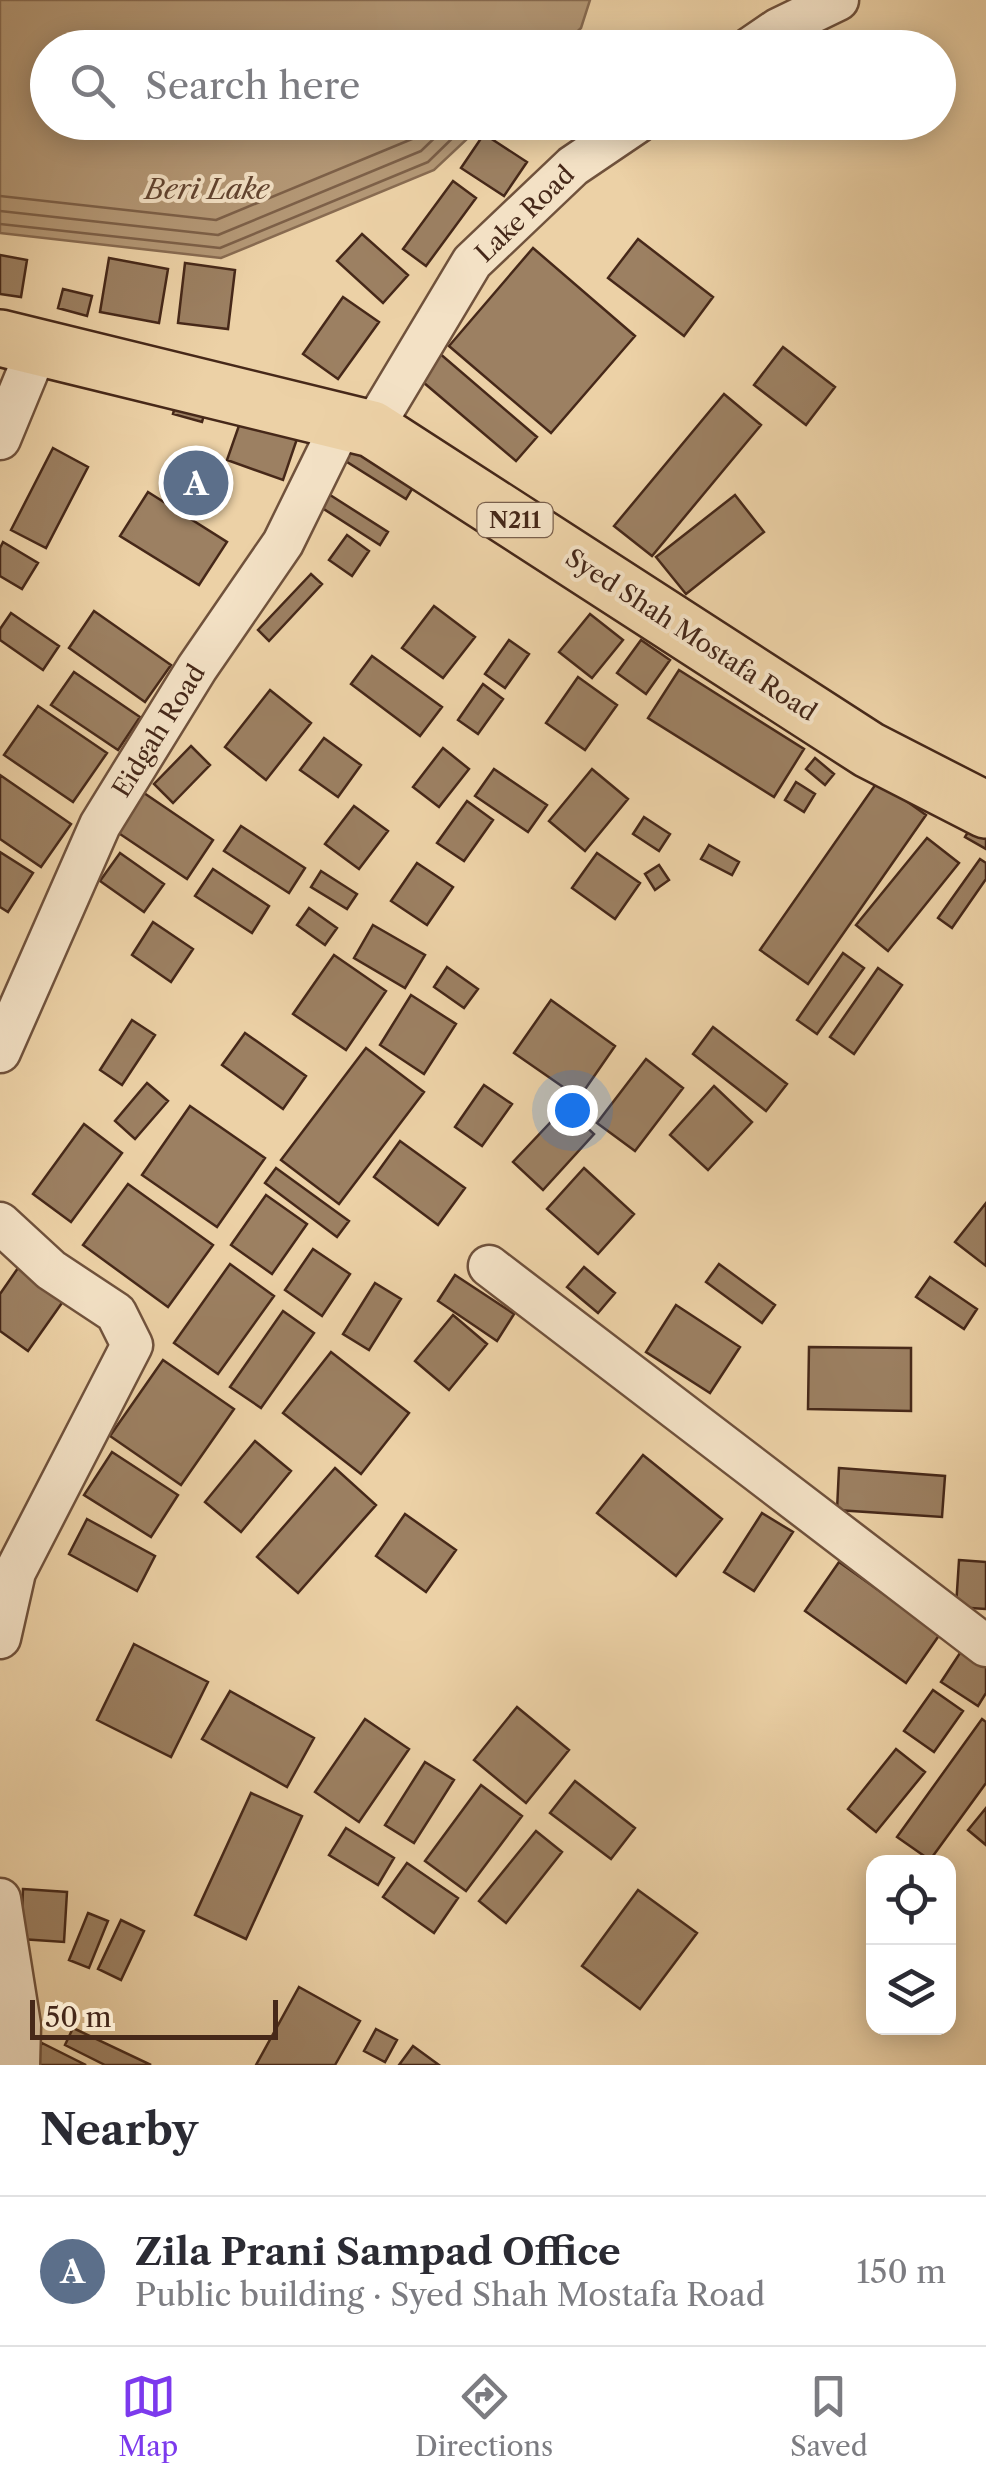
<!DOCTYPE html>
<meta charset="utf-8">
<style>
:root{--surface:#fff;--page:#f7f7f7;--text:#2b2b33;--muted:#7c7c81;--line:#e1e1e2;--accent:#7c3aed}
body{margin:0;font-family:"Libre Caslon Text",serif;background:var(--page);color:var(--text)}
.controls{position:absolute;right:30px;bottom:30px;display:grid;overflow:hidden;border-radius:20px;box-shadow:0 5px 25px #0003}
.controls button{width:90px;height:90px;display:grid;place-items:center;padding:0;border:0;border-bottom:2px solid var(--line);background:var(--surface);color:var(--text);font:50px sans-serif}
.scale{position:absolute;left:30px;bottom:25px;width:248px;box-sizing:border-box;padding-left:10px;border:5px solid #462819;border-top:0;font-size:28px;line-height:35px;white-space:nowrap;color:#462819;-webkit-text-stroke:8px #f3e1c5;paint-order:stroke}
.you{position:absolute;left:572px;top:1110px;width:35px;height:35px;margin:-25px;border:8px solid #fff;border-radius:50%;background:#1a73e8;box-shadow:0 0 0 15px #1a73e833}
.badge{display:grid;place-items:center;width:65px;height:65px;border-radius:50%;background:var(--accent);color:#fff;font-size:32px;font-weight:700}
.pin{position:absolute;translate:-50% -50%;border:5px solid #fff;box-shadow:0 2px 10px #0006}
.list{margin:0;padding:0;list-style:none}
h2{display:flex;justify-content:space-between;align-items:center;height:130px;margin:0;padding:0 40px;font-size:42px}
h2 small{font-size:32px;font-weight:400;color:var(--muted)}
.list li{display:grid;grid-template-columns:65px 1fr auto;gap:30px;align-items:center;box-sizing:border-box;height:150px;padding:0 40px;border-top:2px solid var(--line)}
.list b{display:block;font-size:38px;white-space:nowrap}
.list p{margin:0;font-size:32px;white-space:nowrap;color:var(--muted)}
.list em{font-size:32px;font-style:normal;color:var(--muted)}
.icon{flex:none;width:55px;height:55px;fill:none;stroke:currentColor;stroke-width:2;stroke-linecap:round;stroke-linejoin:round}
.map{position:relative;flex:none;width:986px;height:2065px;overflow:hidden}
.search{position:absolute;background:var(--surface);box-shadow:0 5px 25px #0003;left:30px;right:30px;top:30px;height:110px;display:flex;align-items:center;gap:25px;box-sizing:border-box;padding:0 35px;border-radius:55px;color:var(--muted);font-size:38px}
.sheet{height:280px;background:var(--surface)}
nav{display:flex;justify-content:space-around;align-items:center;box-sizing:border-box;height:140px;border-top:2px solid var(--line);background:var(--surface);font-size:28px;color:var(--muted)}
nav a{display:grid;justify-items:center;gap:5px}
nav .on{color:var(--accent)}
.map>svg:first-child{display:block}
.water{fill:#b49876;stroke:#886b51;stroke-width:2.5}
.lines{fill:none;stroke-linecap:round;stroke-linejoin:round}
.shore{stroke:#7d6048;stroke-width:2.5}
.building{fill:#9c8062;stroke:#462819;stroke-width:2.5}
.minor-casing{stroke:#70523c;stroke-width:45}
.highway-casing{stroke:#462819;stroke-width:60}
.minor{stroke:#f3e1c5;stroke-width:40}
.highway{stroke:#ecd1a6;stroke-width:55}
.labels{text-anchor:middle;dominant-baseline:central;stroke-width:8;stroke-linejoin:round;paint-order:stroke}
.shield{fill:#f3e1c5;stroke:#7a604d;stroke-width:2.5}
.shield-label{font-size:22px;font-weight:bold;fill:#462819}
.street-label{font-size:25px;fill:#462819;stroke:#f3e1c5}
.water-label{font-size:28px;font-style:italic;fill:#624430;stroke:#f3e1c5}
</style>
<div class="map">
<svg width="986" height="2065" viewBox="0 0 986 2065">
<rect width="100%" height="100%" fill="#ecd1a6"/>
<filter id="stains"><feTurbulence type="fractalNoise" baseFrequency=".002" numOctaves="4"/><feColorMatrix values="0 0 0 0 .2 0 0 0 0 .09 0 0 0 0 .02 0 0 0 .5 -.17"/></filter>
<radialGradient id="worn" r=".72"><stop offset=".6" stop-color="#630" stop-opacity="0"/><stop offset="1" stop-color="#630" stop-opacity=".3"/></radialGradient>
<path class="water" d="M 0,0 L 590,0 L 581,28 L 561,47 L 48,48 L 48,122 L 484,123 L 434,170 L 221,258 L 0,233 Z"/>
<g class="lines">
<path class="shore" d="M 0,196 L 216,220 L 412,139 L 430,122
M 0,211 L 218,235 L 421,151 L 451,122
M 0,224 L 220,248 L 428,162 L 469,122"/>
</g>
<path class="building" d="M 484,134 L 527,162 L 504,196 L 461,168 Z
M 453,181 L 476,198 L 426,266 L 403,249 Z
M 362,234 L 408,275 L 383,303 L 337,261 Z
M 638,239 L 713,297 L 684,336 L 608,278 Z
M 533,248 L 635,336 L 551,433 L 449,346 Z
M 0,255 L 27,260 L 21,297 L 0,294 Z
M 109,258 L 168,269 L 159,323 L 100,312 Z
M 185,263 L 235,270 L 228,329 L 178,323 Z
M 63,289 L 92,296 L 87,316 L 58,308 Z
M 343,297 L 379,322 L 338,379 L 303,354 Z
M 431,346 L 537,437 L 516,461 L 410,371 Z
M 783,347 L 835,387 L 806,425 L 754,385 Z
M 179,392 L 208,401 L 202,422 L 173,414 Z
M 724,394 L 761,425 L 652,556 L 614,526 Z
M 243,414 L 299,433 L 283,480 L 227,460 Z
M 348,435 L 418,479 L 406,499 L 336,455 Z
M 53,448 L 88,467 L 46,548 L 11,530 Z
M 148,492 L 227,542 L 199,585 L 120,536 Z
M 327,493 L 388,532 L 380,545 L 319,506 Z
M 735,495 L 764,532 L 686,594 L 656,557 Z
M 347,535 L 369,551 L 352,576 L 329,560 Z
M 3,542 L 38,563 L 22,589 L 0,576 L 0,548 Z
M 311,574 L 322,584 L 269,641 L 258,630 Z
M 434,606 L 475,637 L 443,678 L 402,648 Z
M 94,611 L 171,665 L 145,702 L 69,648 Z
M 11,613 L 59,646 L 43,670 L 0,640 L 0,629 Z
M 590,614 L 623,640 L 592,678 L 559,652 Z
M 509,640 L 529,654 L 505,688 L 485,674 Z
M 641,640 L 670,660 L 646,694 L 617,673 Z
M 372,656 L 442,707 L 420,736 L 351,684 Z
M 679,670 L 804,749 L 774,797 L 648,718 Z
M 74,672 L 140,717 L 118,750 L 51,705 Z
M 578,677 L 617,705 L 585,750 L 546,723 Z
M 483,684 L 503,699 L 478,734 L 458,720 Z
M 270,690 L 311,723 L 266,780 L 225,747 Z
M 38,706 L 107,753 L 73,802 L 4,755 Z
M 324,738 L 361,765 L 338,797 L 300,770 Z
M 191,746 L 210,765 L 173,803 L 154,784 Z
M 443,748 L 469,769 L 439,807 L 413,787 Z
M 815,758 L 834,774 L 825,785 L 806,769 Z
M 494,769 L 547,805 L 528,832 L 475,796 Z
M 592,769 L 628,799 L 585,851 L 549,821 Z
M 0,775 L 71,824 L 41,867 L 0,839 Z
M 878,781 L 926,815 L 808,984 L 760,950 Z
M 796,782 L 815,794 L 804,812 L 785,800 Z
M 144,793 L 213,840 L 187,879 L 117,832 Z
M 467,801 L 493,820 L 464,861 L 437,843 Z
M 354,806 L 388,831 L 359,869 L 325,844 Z
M 644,817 L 670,834 L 659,851 L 633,834 Z
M 975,820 L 986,827 L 986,849 L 965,837 Z
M 241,826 L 305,868 L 289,893 L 224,851 Z
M 927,838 L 959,863 L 888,951 L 856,925 Z
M 709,845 L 739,862 L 732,875 L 701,859 Z
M 0,852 L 33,873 L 8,912 L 0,907 Z
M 120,853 L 164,884 L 144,912 L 100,881 Z
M 597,853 L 640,883 L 615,919 L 572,888 Z
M 980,859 L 986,863 L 986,879 L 952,928 L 938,918 Z
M 417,863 L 453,887 L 427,925 L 391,901 Z
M 659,865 L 669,880 L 655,890 L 645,874 Z
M 213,869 L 269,906 L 252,933 L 195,896 Z
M 321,871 L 357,894 L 347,909 L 311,887 Z
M 309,908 L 337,928 L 325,945 L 297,925 Z
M 153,922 L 193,949 L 171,982 L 132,955 Z
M 373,925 L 425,955 L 405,988 L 354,958 Z
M 843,953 L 864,968 L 817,1034 L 797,1020 Z
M 334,955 L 386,991 L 346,1050 L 293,1014 Z
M 447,967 L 478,989 L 464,1008 L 434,987 Z
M 878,968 L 902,985 L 854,1054 L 830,1037 Z
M 411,995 L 456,1024 L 424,1074 L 380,1045 Z
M 551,1000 L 615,1046 L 579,1098 L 514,1053 Z
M 132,1020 L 155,1035 L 122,1085 L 100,1070 Z
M 713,1027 L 787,1084 L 766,1111 L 693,1054 Z
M 245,1033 L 306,1076 L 283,1109 L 222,1065 Z
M 366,1048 L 424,1092 L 339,1204 L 281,1160 Z
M 646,1059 L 683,1088 L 635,1151 L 597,1123 Z
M 147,1083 L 168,1101 L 135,1139 L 115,1121 Z
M 484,1085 L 512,1104 L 482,1146 L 455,1127 Z
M 714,1086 L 752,1122 L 708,1170 L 670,1135 Z
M 190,1106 L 265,1158 L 217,1227 L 142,1175 Z
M 565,1107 L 594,1134 L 543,1190 L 513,1162 Z
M 84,1124 L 122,1153 L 71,1222 L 33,1194 Z
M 400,1141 L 465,1188 L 438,1225 L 374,1177 Z
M 276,1168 L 349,1221 L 337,1237 L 265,1183 Z
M 584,1168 L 634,1214 L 598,1254 L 547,1209 Z
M 128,1184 L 213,1245 L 168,1307 L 83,1245 Z
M 266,1195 L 307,1224 L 272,1274 L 231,1245 Z
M 986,1203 L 986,1266 L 955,1242 Z
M 313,1249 L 350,1274 L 322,1316 L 285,1290 Z
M 230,1264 L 274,1296 L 218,1374 L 174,1343 Z
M 719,1264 L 775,1305 L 762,1323 L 706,1282 Z
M 584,1267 L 615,1293 L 598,1313 L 567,1287 Z
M 18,1268 L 64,1300 L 28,1351 L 0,1331 L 0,1294 Z
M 455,1275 L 514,1314 L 497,1341 L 438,1301 Z
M 930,1277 L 977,1309 L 964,1329 L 916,1297 Z
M 375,1283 L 401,1299 L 369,1350 L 343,1334 Z
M 676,1305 L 740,1347 L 710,1393 L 646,1352 Z
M 283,1311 L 314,1333 L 261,1408 L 230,1387 Z
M 453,1315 L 487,1344 L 449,1390 L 415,1361 Z
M 809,1347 L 911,1348 L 911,1411 L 808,1409 Z
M 331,1352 L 409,1413 L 361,1474 L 283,1413 Z
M 163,1360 L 234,1409 L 181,1485 L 110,1436 Z
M 255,1441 L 291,1471 L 241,1532 L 205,1502 Z
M 112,1452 L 178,1495 L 151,1537 L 84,1495 Z
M 643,1455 L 722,1519 L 676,1576 L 597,1513 Z
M 335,1468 L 376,1505 L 298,1593 L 257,1557 Z
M 839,1468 L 945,1476 L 942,1517 L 837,1510 Z
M 762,1513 L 793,1532 L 754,1591 L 724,1572 Z
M 405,1514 L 456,1550 L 426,1592 L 376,1556 Z
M 87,1519 L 155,1556 L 137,1591 L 69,1554 Z
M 959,1560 L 986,1562 L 986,1609 L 956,1607 Z
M 839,1562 L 940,1634 L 906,1683 L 805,1611 Z
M 134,1644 L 208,1682 L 171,1757 L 97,1720 Z
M 964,1647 L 986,1661 L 986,1693 L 978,1706 L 941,1682 Z
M 933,1690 L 963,1711 L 934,1752 L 904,1731 Z
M 230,1691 L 314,1738 L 287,1787 L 202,1739 Z
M 517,1707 L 569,1750 L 526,1803 L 474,1760 Z
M 365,1719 L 409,1749 L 359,1822 L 315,1792 Z
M 982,1719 L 986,1722 L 986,1783 L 930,1860 L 897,1837 Z
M 896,1749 L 925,1772 L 876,1832 L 848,1809 Z
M 425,1762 L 454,1780 L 414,1843 L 385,1825 Z
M 575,1781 L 635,1828 L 611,1859 L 550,1813 Z
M 481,1785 L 522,1816 L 466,1891 L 425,1861 Z
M 251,1793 L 302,1816 L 246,1939 L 195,1915 Z
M 986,1808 L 986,1845 L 968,1830 Z
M 346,1828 L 394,1858 L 378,1885 L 329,1855 Z
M 536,1831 L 562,1852 L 506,1923 L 479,1901 Z
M 407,1863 L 458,1898 L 434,1933 L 383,1897 Z
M 23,1889 L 67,1892 L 64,1942 L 21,1939 Z
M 638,1890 L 697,1933 L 640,2009 L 582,1966 Z
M 88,1913 L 108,1921 L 89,1968 L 69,1960 Z
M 121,1920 L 144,1931 L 121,1980 L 98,1969 Z
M 299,1987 L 360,2021 L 335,2065 L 256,2065 Z
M 73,2028 L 151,2065 L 105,2065 L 65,2045 Z
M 376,2029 L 397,2040 L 385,2062 L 364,2051 Z
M 42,2043 L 86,2065 L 31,2065 Z
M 413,2046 L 439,2065 L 399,2065 Z"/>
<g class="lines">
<defs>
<path id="minor" d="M 750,48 L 778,29 L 838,0
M 372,429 L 472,262 L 573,166 L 638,122
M 0,439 L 38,347
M 0,1052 L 100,825 L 197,668 L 283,543 L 342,423
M 0,1223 L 51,1270 L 116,1313 L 132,1345 L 15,1572 L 0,1638
M 489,1266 L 986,1646
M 0,1899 L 20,2025 L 19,2065"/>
<path id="highway" d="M 0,338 L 372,429 L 869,750 L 986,810"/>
</defs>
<use href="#minor" class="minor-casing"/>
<use href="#highway" class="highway-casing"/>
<use href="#minor" class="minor"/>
<use href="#highway" class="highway"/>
</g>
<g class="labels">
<rect class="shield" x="477.5" y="503" width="75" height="34" rx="8"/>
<g class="shield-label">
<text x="515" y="520">N211</text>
</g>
<g class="street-label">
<text transform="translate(525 214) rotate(-44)">Lake Road</text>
<text transform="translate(691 635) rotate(33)">Syed Shah Mostafa Road</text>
<text transform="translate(159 731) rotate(-58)">Eidgah Road</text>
</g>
<g class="water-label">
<text x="207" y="189">Beri Lake</text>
</g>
</g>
<rect width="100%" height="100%" filter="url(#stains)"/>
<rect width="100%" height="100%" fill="url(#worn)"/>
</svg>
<div class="controls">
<button><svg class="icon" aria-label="locate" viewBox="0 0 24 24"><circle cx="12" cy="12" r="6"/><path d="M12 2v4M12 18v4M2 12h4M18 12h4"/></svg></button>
<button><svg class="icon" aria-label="layers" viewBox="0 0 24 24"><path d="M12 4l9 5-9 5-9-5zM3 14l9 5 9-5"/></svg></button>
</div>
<div class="scale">50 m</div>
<div class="you"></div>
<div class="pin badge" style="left:196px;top:483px;background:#5c6f8a">A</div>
<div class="search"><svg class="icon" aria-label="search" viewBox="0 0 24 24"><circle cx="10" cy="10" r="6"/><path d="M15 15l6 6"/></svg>Search here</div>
</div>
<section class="sheet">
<h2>Nearby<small></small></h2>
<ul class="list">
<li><span class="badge" style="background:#5c6f8a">A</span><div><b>Zila Prani Sampad Office</b><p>Public building · Syed Shah Mostafa Road</p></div><em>150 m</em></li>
</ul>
</section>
<nav>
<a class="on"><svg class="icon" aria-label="map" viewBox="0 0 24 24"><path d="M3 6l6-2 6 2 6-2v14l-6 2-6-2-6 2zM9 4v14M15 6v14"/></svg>Map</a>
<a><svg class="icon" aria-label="directions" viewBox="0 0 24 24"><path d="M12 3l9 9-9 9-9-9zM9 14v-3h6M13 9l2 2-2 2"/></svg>Directions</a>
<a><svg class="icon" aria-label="saved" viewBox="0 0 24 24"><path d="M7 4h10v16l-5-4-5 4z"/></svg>Saved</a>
</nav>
